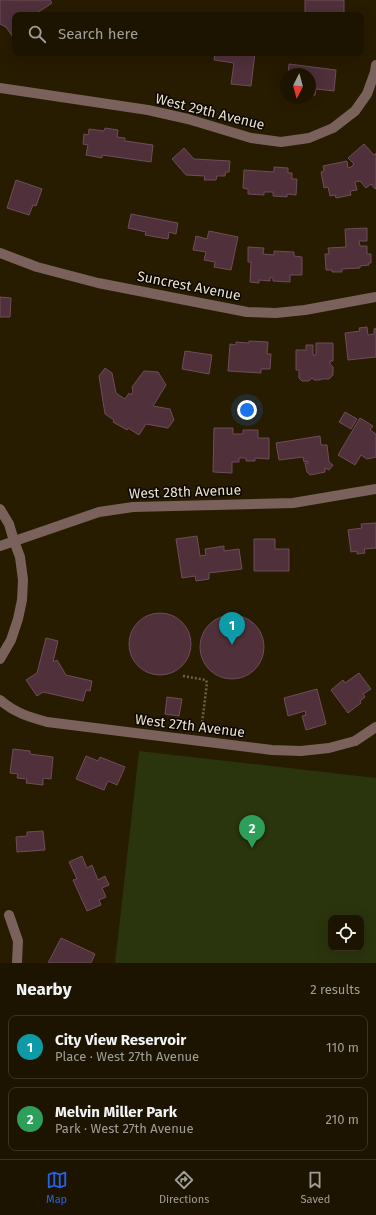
<!DOCTYPE html>
<meta charset="utf-8">
<style>
:root{--surface:#1d1400;--page:#251d0a;--text:#f1f3f6;--muted:#a09e99;--line:#3b3322;--accent:#2563eb}
body{margin:0;font-family:"Fira Sans",sans-serif;background:var(--page);color:var(--text)}
.controls{position:absolute;right:12px;bottom:12px;display:grid;overflow:hidden;border-radius:8px;box-shadow:0 4px 16px #0002}
.controls button{width:36px;height:36px;display:grid;place-items:center;padding:0;border:0;border-bottom:1px solid var(--line);background:var(--surface);color:var(--text);font:20px sans-serif}
.compass{position:absolute;left:280px;top:68px;width:36px;height:36px;border-radius:50%;background:var(--surface);box-shadow:0 4px 16px #0002;rotate:186deg}
.you{position:absolute;left:247px;top:410px;width:14px;height:14px;margin:-10px;border:3px solid #fff;border-radius:50%;background:#1a73e8;box-shadow:0 0 0 6px #1a73e833}
.badge{display:grid;place-items:center;width:26px;height:26px;border-radius:50%;background:var(--accent);color:#fff;font-size:13px;font-weight:700}
.pin{position:absolute;translate:-50% -33px;filter:drop-shadow(0 1px 2px #0008)}
.pin::after{content:'';position:absolute;top:21px;width:14px;height:12px;background:inherit;clip-path:polygon(0 0,100% 0,50% 100%)}
.list{margin:0;padding:0;list-style:none}
h2{display:flex;justify-content:space-between;align-items:center;height:52px;margin:0;padding:0 16px;font-size:17px}
h2 small{font-size:13px;font-weight:400;color:var(--muted)}
.list li{display:grid;grid-template-columns:26px 1fr auto;gap:12px;align-items:center;box-sizing:border-box;height:64px;margin:0 8px 8px;padding:0 8px;border:1px solid var(--line);border-radius:8px}
.list b{display:block;font-size:15px;white-space:nowrap}
.list p{margin:0;font-size:13px;white-space:nowrap;color:var(--muted)}
.list em{font-size:13px;font-style:normal;color:var(--muted)}
.icon{flex:none;width:22px;height:22px;fill:none;stroke:currentColor;stroke-width:2;stroke-linecap:round;stroke-linejoin:round}
.map{position:relative;flex:none;width:376px;height:963px;overflow:hidden}
.search{position:absolute;background:var(--surface);box-shadow:0 4px 16px #0002;left:12px;right:12px;top:12px;height:44px;display:flex;align-items:center;gap:10px;box-sizing:border-box;padding:0 14px;border-radius:8px;color:var(--muted);font-size:15px}
.sheet{height:196px;background:var(--surface)}
nav{display:flex;justify-content:space-around;align-items:center;box-sizing:border-box;height:56px;border-top:1px solid var(--line);background:var(--surface);font-size:11px;color:var(--muted)}
nav a{display:grid;justify-items:center;gap:2px}
nav .on{color:var(--accent)}
.map>svg:first-child{display:block}
.green{fill:#2a340d;fill-rule:evenodd}
.building{fill:#4f303b;stroke:#6e4d59}
.lines{fill:none;stroke-linecap:round;stroke-linejoin:round}
.path{stroke:#6c614a;stroke-width:2.5;stroke-dasharray:2 2;stroke-linecap:butt}
.minor{stroke:#7a615c;stroke-width:10}
.labels{text-anchor:middle;dominant-baseline:central;stroke-width:3;stroke-linejoin:round;paint-order:stroke}
.street-label{font-size:14px;fill:#e9e1d0;stroke:#0c0701}
</style>
<div class="map">
<svg width="376" height="963" viewBox="0 0 376 963">
<rect width="100%" height="100%" fill="#271b00"/>
<path class="green" d="M 139,751 L 376,778 L 376,963 L 115,963 ZM 331,918 L 361,918 L 361,948 L 331,948 Z"/>
<path class="building" d="M 0,0 L 50,0 L 52,3 L 34,15 L 15,15 L 15,40 L 6,27 L 0,24 Z
M 305,0 L 344,0 L 344,15 L 310,15 L 310,13 L 305,13 Z
M 215,53 L 255,53 L 251,86 L 231,84 L 234,63 L 214,60 Z
M 289,64 L 336,70 L 334,91 L 316,89 L 315,95 L 310,95 L 310,74 L 288,74 Z
M 105,128 L 118,130 L 117,137 L 125,138 L 125,141 L 153,145 L 151,162 L 102,155 L 102,158 L 86,155 L 88,145 L 83,144 L 84,134 L 88,135 L 89,129 L 104,131 Z
M 364,144 L 374,155 L 376,153 L 376,188 L 375,189 L 371,184 L 366,188 L 360,181 L 355,182 L 357,190 L 350,191 L 351,195 L 336,198 L 335,195 L 330,196 L 328,187 L 324,188 L 321,172 L 324,171 L 323,166 L 347,161 L 348,168 L 351,167 L 354,164 L 348,158 Z
M 184,148 L 194,159 L 230,161 L 229,172 L 226,172 L 225,176 L 217,176 L 216,180 L 204,180 L 205,176 L 186,175 L 172,159 Z
M 274,167 L 288,168 L 288,173 L 292,173 L 292,179 L 297,179 L 296,195 L 287,194 L 287,197 L 273,196 L 273,192 L 264,192 L 264,195 L 248,194 L 248,189 L 243,188 L 244,170 L 274,172 Z
M 16,180 L 42,189 L 36,206 L 33,205 L 29,215 L 7,208 Z
M 131,214 L 178,223 L 176,234 L 169,232 L 168,239 L 145,235 L 146,232 L 128,228 Z
M 367,228 L 367,241 L 359,241 L 360,246 L 367,246 L 367,254 L 371,254 L 371,263 L 368,263 L 369,265 L 360,266 L 360,268 L 342,269 L 342,272 L 332,272 L 332,270 L 326,270 L 325,254 L 329,254 L 328,248 L 346,247 L 345,229 Z
M 209,231 L 238,237 L 231,270 L 214,267 L 215,262 L 204,260 L 206,252 L 193,250 L 196,236 L 207,239 Z
M 248,247 L 264,248 L 263,254 L 274,255 L 274,251 L 294,252 L 294,256 L 302,257 L 302,275 L 290,275 L 290,282 L 273,281 L 273,278 L 270,277 L 270,281 L 259,280 L 259,283 L 250,282 L 251,262 L 248,262 Z
M 0,297 L 11,298 L 10,317 L 0,317 Z
M 367,327 L 368,335 L 374,334 L 374,329 L 376,328 L 376,357 L 348,360 L 345,333 L 360,331 L 359,328 Z
M 249,341 L 268,342 L 267,354 L 271,354 L 270,369 L 261,369 L 261,373 L 228,371 L 230,344 L 236,345 L 236,342 L 249,343 Z
M 316,343 L 333,343 L 333,361 L 330,361 L 330,364 L 333,367 L 333,375 L 329,379 L 322,379 L 320,380 L 314,380 L 312,378 L 309,381 L 302,381 L 299,378 L 299,370 L 296,370 L 296,350 L 306,350 L 306,345 L 313,345 L 313,355 L 316,355 Z
M 185,351 L 212,355 L 209,374 L 182,369 Z
M 105,368 L 112,373 L 116,393 L 125,399 L 129,393 L 131,395 L 133,391 L 132,387 L 144,371 L 158,372 L 166,385 L 153,406 L 170,409 L 174,420 L 168,428 L 146,424 L 139,435 L 128,428 L 127,430 L 113,422 L 114,420 L 105,414 L 99,376 Z
M 345,412 L 357,419 L 351,429 L 339,422 Z
M 360,418 L 373,426 L 370,430 L 376,434 L 376,457 L 367,459 L 361,455 L 355,465 L 338,455 Z
M 214,428 L 233,428 L 233,434 L 243,434 L 243,430 L 258,430 L 258,438 L 269,438 L 269,459 L 255,458 L 255,461 L 246,461 L 246,458 L 239,458 L 239,462 L 232,462 L 232,473 L 213,472 Z
M 320,436 L 321,445 L 327,445 L 329,462 L 333,465 L 329,470 L 325,468 L 325,472 L 310,475 L 307,472 L 305,463 L 308,463 L 308,461 L 304,462 L 303,457 L 279,460 L 276,443 Z
M 376,523 L 376,548 L 364,549 L 365,553 L 357,554 L 357,551 L 351,552 L 348,530 L 362,528 L 361,524 Z
M 197,536 L 200,556 L 206,555 L 205,549 L 224,546 L 224,551 L 239,549 L 242,569 L 209,573 L 209,579 L 196,581 L 195,576 L 182,578 L 176,539 Z
M 254,539 L 275,539 L 275,549 L 289,549 L 289,571 L 254,571 Z
M129 644a31 31 0 1 1 62 0a31 31 0 1 1-62 0Z
M200 647a32 32 0 1 1 64 0a32 32 0 1 1-64 0Z
M 46,638 L 58,641 L 53,662 L 57,660 L 66,675 L 92,681 L 90,691 L 86,690 L 83,701 L 43,692 L 37,696 L 26,680 L 37,673 Z
M 359,673 L 371,689 L 363,694 L 365,697 L 360,701 L 361,703 L 348,713 L 331,690 L 343,680 L 345,683 Z
M 317,689 L 326,724 L 306,730 L 302,716 L 306,715 L 305,711 L 288,716 L 284,698 Z
M 167,697 L 182,699 L 179,716 L 165,714 Z
M 13,749 L 30,751 L 30,754 L 53,757 L 51,779 L 43,778 L 43,785 L 26,783 L 27,779 L 17,778 L 18,774 L 10,773 Z
M 86,756 L 98,761 L 100,757 L 125,767 L 117,785 L 108,781 L 104,790 L 76,779 Z
M 43,831 L 45,850 L 17,852 L 16,837 L 27,836 L 27,832 Z
M 82,856 L 87,868 L 92,865 L 98,880 L 105,876 L 109,885 L 102,888 L 106,897 L 99,900 L 101,905 L 87,911 L 73,880 L 77,879 L 69,862 Z
M 61,938 L 95,954 L 91,963 L 48,963 Z"/>
<g class="lines">
<path class="path" d="M 183,676 L 206,680 L 207,683 L 201,731"/>
<path class="minor" d="M 0,88 L 148,110 L 188,119 L 251,138 L 281,142 L 309,138 L 333,128 L 355,111 L 367,94 L 375,72 L 376,65
M 0,253 L 37,267 L 98,283 L 247,312 L 276,313 L 305,310 L 376,297
M 0,509 L 9,524 L 14,541 L 20,557 L 23,580 L 22,600 L 18,619 L 11,640 L 0,659
M 0,546 L 99,512 L 133,507 L 293,503 L 376,489
M 0,700 C 15,713 29,717 47,722 L 272,750 L 301,751 L 329,748 L 355,741 L 376,727
M 9,915 L 18,941 L 17,963"/>
</g>
<g class="labels">
<g class="street-label">
<text transform="translate(210 112) rotate(14)">West 29th Avenue</text>
<text transform="translate(189 286) rotate(11)">Suncrest Avenue</text>
<text transform="translate(185 492) rotate(-2)">West 28th Avenue</text>
<text transform="translate(190 726) rotate(7)">West 27th Avenue</text>
</g>
</g>
</svg>
<div class="controls">
<button><svg class="icon" aria-label="locate" viewBox="0 0 24 24"><circle cx="12" cy="12" r="6"/><path d="M12 2v4M12 18v4M2 12h4M18 12h4"/></svg></button>
</div>
<svg class="compass" viewBox="-18 -18 36 36"><path d="M0-13l5 13h-10z" fill="#e53935"/><path d="M0 13l5-13h-10z" fill="#a09e99"/></svg>
<div class="you"></div>
<div class="pin badge" style="left:232px;top:645px;background:#0f9aa8">1</div>
<div class="pin badge" style="left:252px;top:848px;background:#2e9e5b">2</div>
<div class="search"><svg class="icon" aria-label="search" viewBox="0 0 24 24"><circle cx="10" cy="10" r="6"/><path d="M15 15l6 6"/></svg>Search here</div>
</div>
<section class="sheet">
<h2>Nearby<small>2 results</small></h2>
<ul class="list">
<li><span class="badge" style="background:#0f9aa8">1</span><div><b>City View Reservoir</b><p>Place · West 27th Avenue</p></div><em>110 m</em></li>
<li><span class="badge" style="background:#2e9e5b">2</span><div><b>Melvin Miller Park</b><p>Park · West 27th Avenue</p></div><em>210 m</em></li>
</ul>
</section>
<nav>
<a class="on"><svg class="icon" aria-label="map" viewBox="0 0 24 24"><path d="M3 6l6-2 6 2 6-2v14l-6 2-6-2-6 2zM9 4v14M15 6v14"/></svg>Map</a>
<a><svg class="icon" aria-label="directions" viewBox="0 0 24 24"><path d="M12 3l9 9-9 9-9-9zM9 14v-3h6M13 9l2 2-2 2"/></svg>Directions</a>
<a><svg class="icon" aria-label="saved" viewBox="0 0 24 24"><path d="M7 4h10v16l-5-4-5 4z"/></svg>Saved</a>
</nav>
